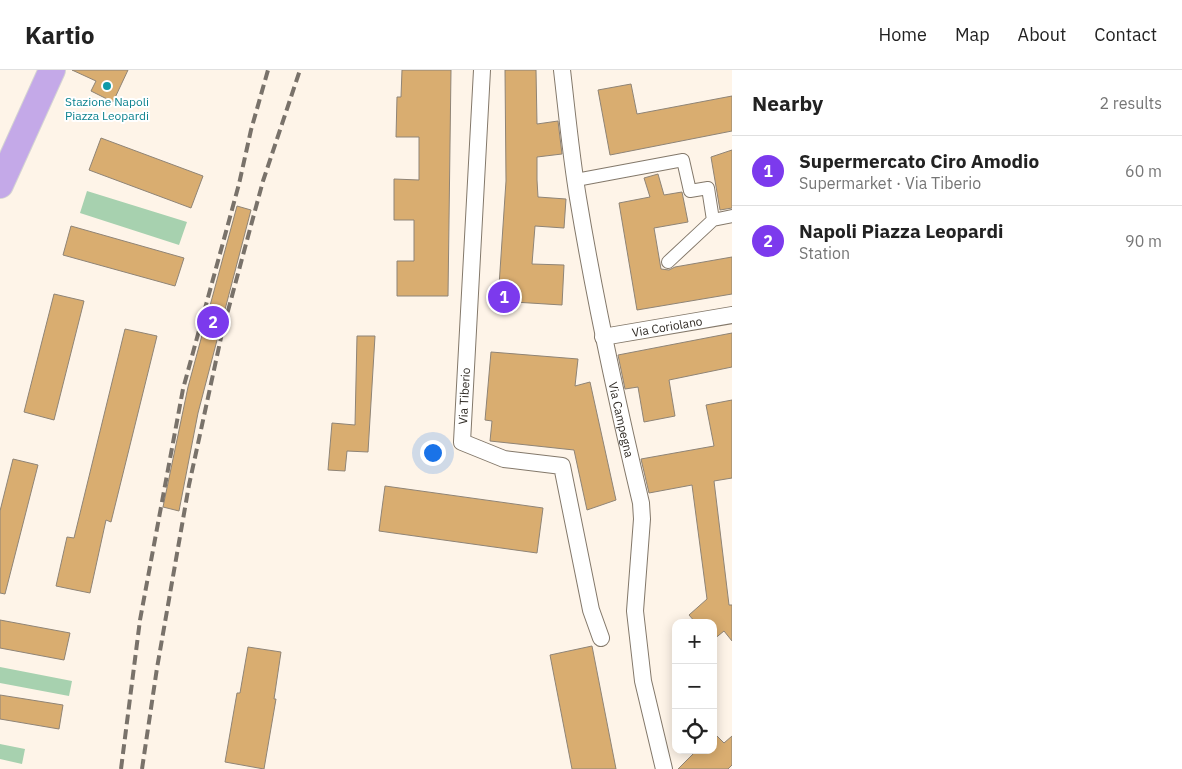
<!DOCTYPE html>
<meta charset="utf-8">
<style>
:root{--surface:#fff;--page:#f6f6f6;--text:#222;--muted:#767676;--line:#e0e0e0;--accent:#7c3aed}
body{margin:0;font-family:"IBM Plex Sans",sans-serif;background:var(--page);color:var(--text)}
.controls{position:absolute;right:15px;bottom:15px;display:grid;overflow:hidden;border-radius:10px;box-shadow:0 2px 12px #0003}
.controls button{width:45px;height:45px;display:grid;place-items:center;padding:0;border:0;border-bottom:1px solid var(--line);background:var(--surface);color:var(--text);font:25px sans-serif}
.you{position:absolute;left:432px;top:382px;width:18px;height:18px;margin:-12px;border:4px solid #fff;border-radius:50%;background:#1a73e8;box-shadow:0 0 0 8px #1a73e833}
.badge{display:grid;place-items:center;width:32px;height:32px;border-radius:50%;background:var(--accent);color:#fff;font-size:16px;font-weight:700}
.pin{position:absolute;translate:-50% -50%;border:2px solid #fff;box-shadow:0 1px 5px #0006}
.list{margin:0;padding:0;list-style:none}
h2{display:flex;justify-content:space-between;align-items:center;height:65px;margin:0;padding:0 20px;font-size:21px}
h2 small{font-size:16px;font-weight:400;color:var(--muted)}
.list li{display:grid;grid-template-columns:32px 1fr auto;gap:15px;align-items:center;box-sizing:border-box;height:70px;padding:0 20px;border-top:1px solid var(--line)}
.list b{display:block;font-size:19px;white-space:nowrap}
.list p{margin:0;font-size:16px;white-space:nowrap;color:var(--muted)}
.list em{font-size:16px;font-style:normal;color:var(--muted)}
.icon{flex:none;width:28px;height:28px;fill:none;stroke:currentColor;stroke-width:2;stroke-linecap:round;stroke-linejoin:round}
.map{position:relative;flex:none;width:732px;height:699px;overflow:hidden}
header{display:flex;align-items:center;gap:30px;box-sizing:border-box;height:70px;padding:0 25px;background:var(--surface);border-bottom:1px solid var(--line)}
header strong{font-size:24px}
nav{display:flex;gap:28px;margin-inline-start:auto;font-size:18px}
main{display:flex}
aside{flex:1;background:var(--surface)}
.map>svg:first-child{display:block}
.green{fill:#a7d1af}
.building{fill:#d9ad70;stroke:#8f8476}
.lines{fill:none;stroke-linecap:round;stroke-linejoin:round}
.pedestrian-casing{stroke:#83786a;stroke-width:14}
.minor-casing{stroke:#83786a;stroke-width:18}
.primary-casing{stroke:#d5d4d3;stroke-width:28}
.pedestrian{stroke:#fff;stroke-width:12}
.minor{stroke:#fff;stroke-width:16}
.primary{stroke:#c4a9e8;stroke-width:26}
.rail{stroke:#79726a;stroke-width:4;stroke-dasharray:10 5;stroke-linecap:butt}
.culture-dot{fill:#0f9aa8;stroke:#fff;stroke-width:2}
.labels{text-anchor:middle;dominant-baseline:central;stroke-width:4;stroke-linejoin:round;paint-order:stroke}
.culture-label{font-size:12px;fill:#0d838f;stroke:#fff}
.street-label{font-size:12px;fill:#2f2a24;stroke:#fff}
</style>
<header>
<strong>Kartio</strong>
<nav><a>Home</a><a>Map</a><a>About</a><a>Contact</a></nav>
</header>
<main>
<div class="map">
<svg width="732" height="699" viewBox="0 0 732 699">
<rect width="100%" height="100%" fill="#fef4e8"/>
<path class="green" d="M 87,121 L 187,152 L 179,175 L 80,143 Z
M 0,597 L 72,611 L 69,626 L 0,613 Z
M 0,674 L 25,679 L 22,694 L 0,689 Z"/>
<path class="building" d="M 72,0 L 128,0 L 113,32 L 91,21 L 96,11 Z
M 402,0 L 451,0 L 448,226 L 397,226 L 397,191 L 414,191 L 414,150 L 394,150 L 394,109 L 419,110 L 419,67 L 396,67 L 397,27 L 401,27 Z
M 505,0 L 536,0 L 537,54 L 558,51 L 562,84 L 537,87 L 537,110 L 538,127 L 566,129 L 564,158 L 535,156 L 532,194 L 564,195 L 562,235 L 498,231 L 506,111 Z
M 631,14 L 637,44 L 732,26 L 732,61 L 610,85 L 598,20 Z
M 101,68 L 203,106 L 191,138 L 89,100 Z
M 732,80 L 732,138 L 720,140 L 711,87 Z
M 658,104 L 664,125 L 682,122 L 688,152 L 654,158 L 661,199 L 669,200 L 675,197 L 732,187 L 732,224 L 637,240 L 619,133 L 650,127 L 644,108 Z
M 237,136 L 251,140 L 198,343 L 179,441 L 163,437 L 188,317 Z
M 71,156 L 184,188 L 175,216 L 63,185 Z
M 54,224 L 84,231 L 54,350 L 24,342 Z
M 125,259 L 157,266 L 111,452 L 106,450 L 90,523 L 56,516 L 67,467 L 74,468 Z
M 732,263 L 732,297 L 669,310 L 675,346 L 644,352 L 638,317 L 625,319 L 618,285 Z
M 357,266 L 375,266 L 368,382 L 347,381 L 345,401 L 328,400 L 332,353 L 355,355 Z
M 491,282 L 578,289 L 575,316 L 590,312 L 616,430 L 587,440 L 574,380 L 490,371 L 492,351 L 485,350 Z
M 732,330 L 732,408 L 714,411 L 729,535 L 732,535 L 732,571 L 724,561 L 713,570 L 713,553 L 696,553 L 689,545 L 707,529 L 692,415 L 649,423 L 641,389 L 714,376 L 706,335 Z
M 13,389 L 38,395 L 5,524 L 0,523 L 0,441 Z
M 385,416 L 543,438 L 537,483 L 379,461 Z
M 0,550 L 70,563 L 64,590 L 0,578 Z
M 592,576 L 616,699 L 572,699 L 550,585 Z
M 248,577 L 281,582 L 274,629 L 276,629 L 264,699 L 225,692 L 237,623 L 240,623 Z
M 0,625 L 63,635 L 59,659 L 0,649 Z
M 713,662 L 724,673 L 732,666 L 732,695 L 728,699 L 678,699 L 697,680 L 713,680 Z"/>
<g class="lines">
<defs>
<path id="pedestrian" d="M 576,110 L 683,90 L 690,121 L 708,118 L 713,150
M 668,192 L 713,150 L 732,146"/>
<g id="minor">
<path d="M 482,0 L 462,372 L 504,389 L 562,396 L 591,540 L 601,568"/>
<path id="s1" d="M 562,0 C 567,43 571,86 578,128 C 595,231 617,332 641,433 L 642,449 L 635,541 L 643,611 L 664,699"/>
<path id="s2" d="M 603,267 L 732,245"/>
</g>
<path id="primary" d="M 0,115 L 52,0"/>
</defs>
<use href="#pedestrian" class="pedestrian-casing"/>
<use href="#minor" class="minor-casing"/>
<use href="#primary" class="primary-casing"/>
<use href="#pedestrian" class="pedestrian"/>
<use href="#minor" class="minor"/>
<use href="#primary" class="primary"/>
<path class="rail" d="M 121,699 L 140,550 L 183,319 L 239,114 L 251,60 L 268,0
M 142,699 L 157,598 L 189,415 L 222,263 L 263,111 L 300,0"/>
</g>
<circle class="culture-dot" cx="107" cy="16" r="5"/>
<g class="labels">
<g class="culture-label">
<text x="107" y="31">Stazione Napoli<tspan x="107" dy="14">Piazza Leopardi</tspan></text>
</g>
<g class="street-label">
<text stroke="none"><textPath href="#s2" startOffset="65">Via Coriolano</textPath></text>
<text transform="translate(464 326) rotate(-87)">Via Tiberio</text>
<text stroke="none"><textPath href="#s1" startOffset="355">Via Campegna</textPath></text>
</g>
</g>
</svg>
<div class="controls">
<button>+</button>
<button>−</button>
<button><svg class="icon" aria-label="locate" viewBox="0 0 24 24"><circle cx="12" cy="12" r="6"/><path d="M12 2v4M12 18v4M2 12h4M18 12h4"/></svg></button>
</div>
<div class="you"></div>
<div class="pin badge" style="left:504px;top:227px">1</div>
<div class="pin badge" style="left:213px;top:252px">2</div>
</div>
<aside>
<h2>Nearby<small>2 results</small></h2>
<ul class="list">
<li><span class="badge">1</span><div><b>Supermercato Ciro Amodio</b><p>Supermarket · Via Tiberio</p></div><em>60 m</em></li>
<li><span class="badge">2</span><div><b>Napoli Piazza Leopardi</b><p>Station</p></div><em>90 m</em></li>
</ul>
</aside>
</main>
